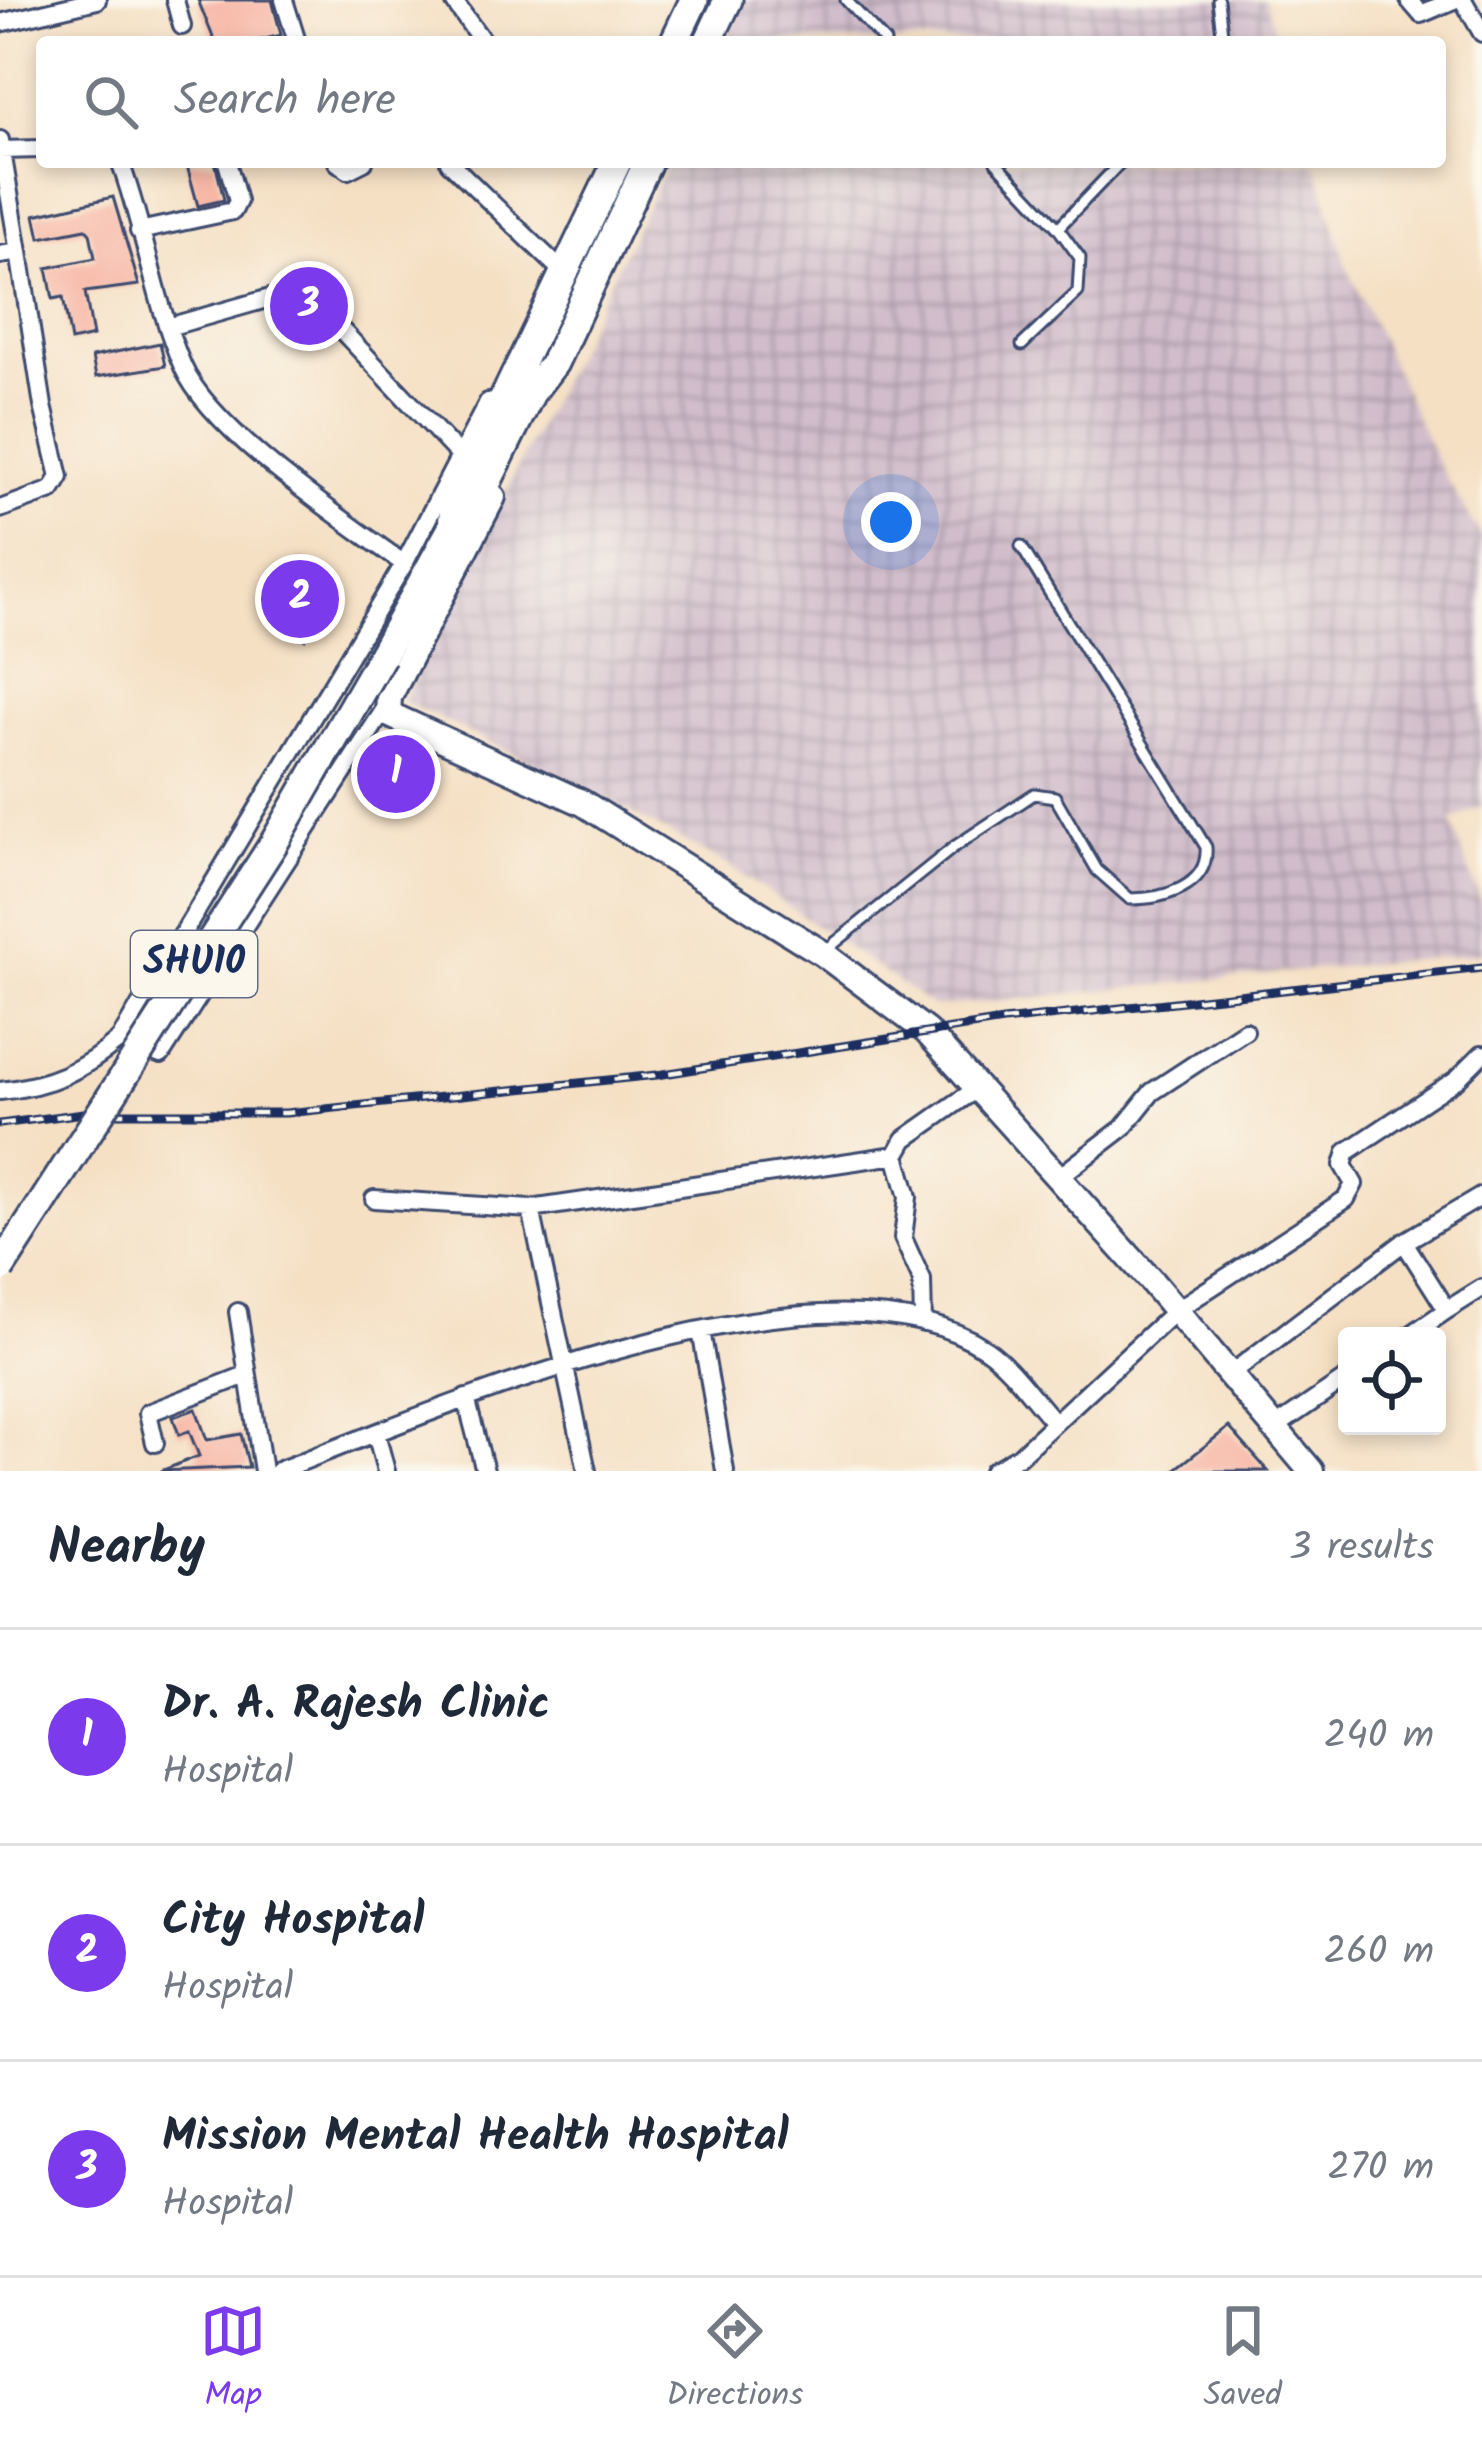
<!DOCTYPE html>
<style>
:root{--surface:#fff;--page:#f6f6f7;--text:#1f2937;--muted:#747a83;--line:#e0e1e3;--accent:#7c3aed}
body{margin:0;font-family:Kalam,sans-serif;background:var(--page);color:var(--text)}
.controls{position:absolute;right:36px;bottom:36px;display:grid;overflow:hidden;border-radius:12px;box-shadow:0 6px 18px #0003}
.controls button{width:108px;height:108px;display:grid;place-items:center;padding:0;border:0;border-bottom:3px solid var(--line);background:var(--surface);color:var(--text);font:60px sans-serif}
.you{position:absolute;left:891px;top:522px;width:42px;height:42px;margin:-30px;border:9px solid #fff;border-radius:50%;background:#1a73e8;box-shadow:0 0 0 18px #1a73e833}
.badge{display:grid;place-items:center;width:78px;height:78px;border-radius:50%;background:var(--accent);color:#fff;font-size:39px;font-weight:700}
.pin{position:absolute;translate:-50% -50%;border:6px solid #fff;box-shadow:0 3px 12px #0006}
.list{margin:0;padding:0;list-style:none}
h2{display:flex;justify-content:space-between;align-items:center;height:156px;margin:0;padding:0 48px;font-size:51px}
h2 small{font-size:39px;font-weight:400;color:var(--muted)}
.list li{display:grid;grid-template-columns:78px 1fr auto;gap:36px;align-items:center;box-sizing:border-box;height:216px;padding:0 48px;border-top:3px solid var(--line)}
.list b{display:block;font-size:45px;white-space:nowrap}
.list p{margin:0;font-size:39px;white-space:nowrap;color:var(--muted)}
.list em{font-size:39px;font-style:normal;color:var(--muted)}
.icon{flex:none;width:66px;height:66px;fill:none;stroke:currentColor;stroke-width:2;stroke-linecap:round;stroke-linejoin:round}
.map{position:relative;flex:none;width:1482px;height:1471px;overflow:hidden}
.search{position:absolute;background:var(--surface);box-shadow:0 6px 18px #0003;left:36px;right:36px;top:36px;height:132px;display:flex;align-items:center;gap:30px;box-sizing:border-box;padding:0 42px;border-radius:12px;color:var(--muted);font-size:45px}
.sheet{height:804px;background:var(--surface)}
nav{display:flex;justify-content:space-around;align-items:center;box-sizing:border-box;height:168px;border-top:3px solid var(--line);background:var(--surface);font-size:33px;color:var(--muted)}
nav a{display:grid;justify-items:center;gap:6px}
nav .on{color:var(--accent)}
.map>svg:first-child{display:block}
.industrial{fill:url(#industrial-grid)}
.building{fill:#f7b09f}
.lines{fill:none;stroke-linecap:round;stroke-linejoin:round}
.lane-casing{stroke:#3c4a6d;stroke-width:15}
.street-casing{stroke:#3c4a6d;stroke-width:22}
.secondary-casing{stroke:#3c4a6d;stroke-width:30}
.primary-casing{stroke:#3c4a6d;stroke-width:33}
.lane{stroke:#fff;stroke-width:9}
.street{stroke:#fff;stroke-width:16}
.secondary{stroke:#fff;stroke-width:24}
.primary{stroke:#fff;stroke-width:27}
.rail-casing{stroke:#1b2f5e;stroke-width:9}
.rail{stroke:#fbf7ec;stroke-width:4.5;stroke-dasharray:14;stroke-linecap:butt}
.primary-bridge-casing{stroke:#3c4a6d;stroke-width:33;stroke-linecap:butt}
.primary-bridge{stroke:#fff;stroke-width:27}
.labels{text-anchor:middle;dominant-baseline:central;stroke-width:10;stroke-linejoin:round;paint-order:stroke}
.shield{fill:#fbf7ec;stroke:#5e6b89;stroke-width:3}
.shield-label{font-size:39px;font-weight:bold;fill:#1b2f5e}
</style>
<div class="map">
<svg width="1482" height="1471" viewBox="0 0 1482 1471">
<defs>
<pattern id="industrial-grid" width="8" height="8" patternUnits="userSpaceOnUse" patternTransform="scale(3)"><rect width="8" height="8" fill="#d1bdcb"/><path d="M0 4h8M4 0v8" fill="none" stroke="#a99aa8"/></pattern>
</defs>
<rect width="100%" height="100%" fill="#fbf7ec"/>
<filter id="ink" filterUnits="userSpaceOnUse"><feTurbulence type="fractalNoise" baseFrequency=".00833" numOctaves="2"/><feDisplacementMap in="SourceGraphic" scale="24" xChannelSelector="R" yChannelSelector="G"/><feConvolveMatrix kernelMatrix="1 2 1 2 8 2 1 2 1" color-interpolation-filters="sRGB"/></filter>
<filter id="wash" filterUnits="userSpaceOnUse"><feTurbulence type="fractalNoise" baseFrequency=".004" numOctaves="4" result="noise"/><feDisplacementMap in="SourceGraphic" scale="48" xChannelSelector="R" yChannelSelector="G"/><feGaussianBlur stdDeviation="2.7" result="paint"/><feColorMatrix in="noise" values="0 0 0 0 0 0 0 0 0 0 0 0 0 0 0 0 0 1.4 0 .05"/><feComposite in="paint" operator="in"/></filter>
<g filter="url(#wash)">
<rect width="100%" height="100%" fill="#f5e0c4"/>
<path class="industrial" d="M 744,0 L 1265,0 L 1278,42 L 725,42 Z
M 669,162 L 1315,162 L 1347,267 L 1438,464 L 1482,538 L 1482,806 L 1451,821 L 1482,906 L 1482,953 L 934,1007 L 730,866 L 582,786 L 402,701 Z"/>
<g id="blocks">
<path class="building" d="M 198,0 L 272,0 L 281,35 L 253,42 L 215,42 Z
M 186,162 L 215,162 L 224,200 L 198,206 Z
M 113,197 L 139,285 L 85,292 L 93,336 L 71,341 L 63,297 L 53,299 L 47,268 L 95,258 L 90,233 L 86,229 L 40,238 L 35,215 Z
M 160,343 L 165,366 L 96,377 L 92,357 Z
M 302,558 L 344,592 L 305,639 L 263,604 Z
M 380,753 L 396,771 L 414,755 L 430,772 L 396,802 L 364,767 Z
M 196,1409 L 207,1440 L 241,1434 L 249,1467 L 161,1471 L 199,1456 L 189,1431 L 179,1435 L 173,1417 Z
M 1229,1427 L 1268,1471 L 1173,1471 Z"/>
</g>
</g>
<g filter="url(#ink)">
<use href="#blocks" fill-opacity="0" stroke="#3c4a6d" stroke-width="3"/>
<g class="lines">
<defs>
<path id="lane" d="M 846,0 L 885,42
M 1218,0 L 1223,42
M 996,162 L 1058,228
M 1022,345 L 1078,292 L 1080,258 L 1058,228 L 1121,162
M 826,950 L 954,847 L 1034,794 L 1055,797 L 1097,870 L 1130,899 C 1163,899 1209,887 1206,847 L 1021,546"/>
<path id="street" d="M 175,0 L 182,26
M 284,0 L 297,42
M 1409,0 L 1421,14 L 1454,0
M 1463,0 L 1482,33
M 455,3 L 483,42
M 0,23 L 97,0
M 0,140 L 19,252
M 0,150 L 42,149
M 120,162 C 145,229 154,301 183,367 C 212,433 345,520 404,564 L 488,402
M 337,162 L 348,170 L 364,162
M 449,162 L 566,275
M 139,231 L 233,211 L 238,201 L 227,162
M 0,255 L 19,252 L 43,406 L 60,477 L 52,490 L 0,509
M 332,320 L 460,456
M 168,327 L 295,291
M 386,707 L 161,1055 L 120,1039 L 404,564
M 0,1091 C 49,1086 83,1071 120,1039
M 1059,1177 L 1123,1128 L 1152,1092 L 1245,1031
M 374,1199 L 531,1209 L 896,1155
M 531,1209 L 587,1471
M 1404,1242 L 1447,1310 L 1409,1336
M 1447,1310 L 1482,1288
M 238,1312 L 263,1471
M 923,1323 L 922,1280 L 903,1238 L 908,1197 L 896,1155 L 905,1139 L 979,1087
M 701,1330 L 725,1471
M 1228,1376 L 1404,1242 L 1482,1196
M 466,1398 L 485,1471
M 1274,1428 L 1347,1378
M 376,1433 L 386,1471
M 155,1443 L 148,1413 L 246,1375
M 278,1471 C 441,1408 825,1241 986,1349 C 1011,1366 1033,1399 1054,1422
M 993,1471 L 1019,1456 L 1175,1311 L 1346,1199 L 1354,1184 L 1343,1165 L 1347,1152 L 1457,1079 L 1482,1054"/>
<path id="secondary" d="M 493,497 L 389,697 L 388,714 L 583,803 L 822,953 L 926,1031 L 1152,1282 L 1311,1471"/>
<path id="primary" d="M 674,42 L 694,0
M 708,42 L 728,0
M 452,528 L 454,503 L 617,162
M 382,655 L 452,528 L 473,511 L 531,393 L 554,363 L 648,162"/>
</defs>
<use href="#lane" class="lane-casing"/>
<use href="#street" class="street-casing"/>
<use href="#secondary" class="secondary-casing"/>
<use href="#primary" class="primary-casing"/>
<use href="#lane" class="lane"/>
<use href="#street" class="street"/>
<use href="#secondary" class="secondary"/>
<use href="#primary" class="primary"/>
<defs>
<path id="rail" d="M 0,1124 L 84,1113 L 286,1113 L 657,1075 L 1003,1021 L 1482,968"/>
</defs>
<use href="#rail" class="rail-casing"/>
<use href="#rail" class="rail"/>
<defs>
<path id="primary-bridge" d="M 0,1269 L 274,843 L 382,655"/>
</defs>
<use href="#primary-bridge" class="primary-bridge-casing"/>
<use href="#primary-bridge" class="primary-bridge"/>
</g>
</g>
<g class="labels">
<rect class="shield" x="131" y="931" width="126" height="66" rx="9"/>
<g class="shield-label">
<text x="194" y="964">SHU10</text>
</g>
</g>
</svg>
<div class="controls">
<button><svg class="icon" aria-label="locate" viewBox="0 0 24 24"><circle cx="12" cy="12" r="6"/><path d="M12 2v4M12 18v4M2 12h4M18 12h4"/></svg></button>
</div>
<div class="you"></div>
<div class="pin badge" style="left:396px;top:774px">1</div>
<div class="pin badge" style="left:300px;top:599px">2</div>
<div class="pin badge" style="left:309px;top:306px">3</div>
<div class="search"><svg class="icon" aria-label="search" viewBox="0 0 24 24"><circle cx="10" cy="10" r="6"/><path d="M15 15l6 6"/></svg>Search here</div>
</div>
<section class="sheet">
<h2>Nearby<small>3 results</small></h2>
<ul class="list">
<li><span class="badge">1</span><div><b>Dr. A. Rajesh Clinic</b><p>Hospital</p></div><em>240 m</em></li>
<li><span class="badge">2</span><div><b>City Hospital</b><p>Hospital</p></div><em>260 m</em></li>
<li><span class="badge">3</span><div><b>Mission Mental Health Hospital</b><p>Hospital</p></div><em>270 m</em></li>
</ul>
</section>
<nav>
<a class="on"><svg class="icon" aria-label="map" viewBox="0 0 24 24"><path d="M3 6l6-2 6 2 6-2v14l-6 2-6-2-6 2zM9 4v14M15 6v14"/></svg>Map</a>
<a><svg class="icon" aria-label="directions" viewBox="0 0 24 24"><path d="M12 3l9 9-9 9-9-9zM9 14v-3h6M13 9l2 2-2 2"/></svg>Directions</a>
<a><svg class="icon" aria-label="saved" viewBox="0 0 24 24"><path d="M7 4h10v16l-5-4-5 4z"/></svg>Saved</a>
</nav>
